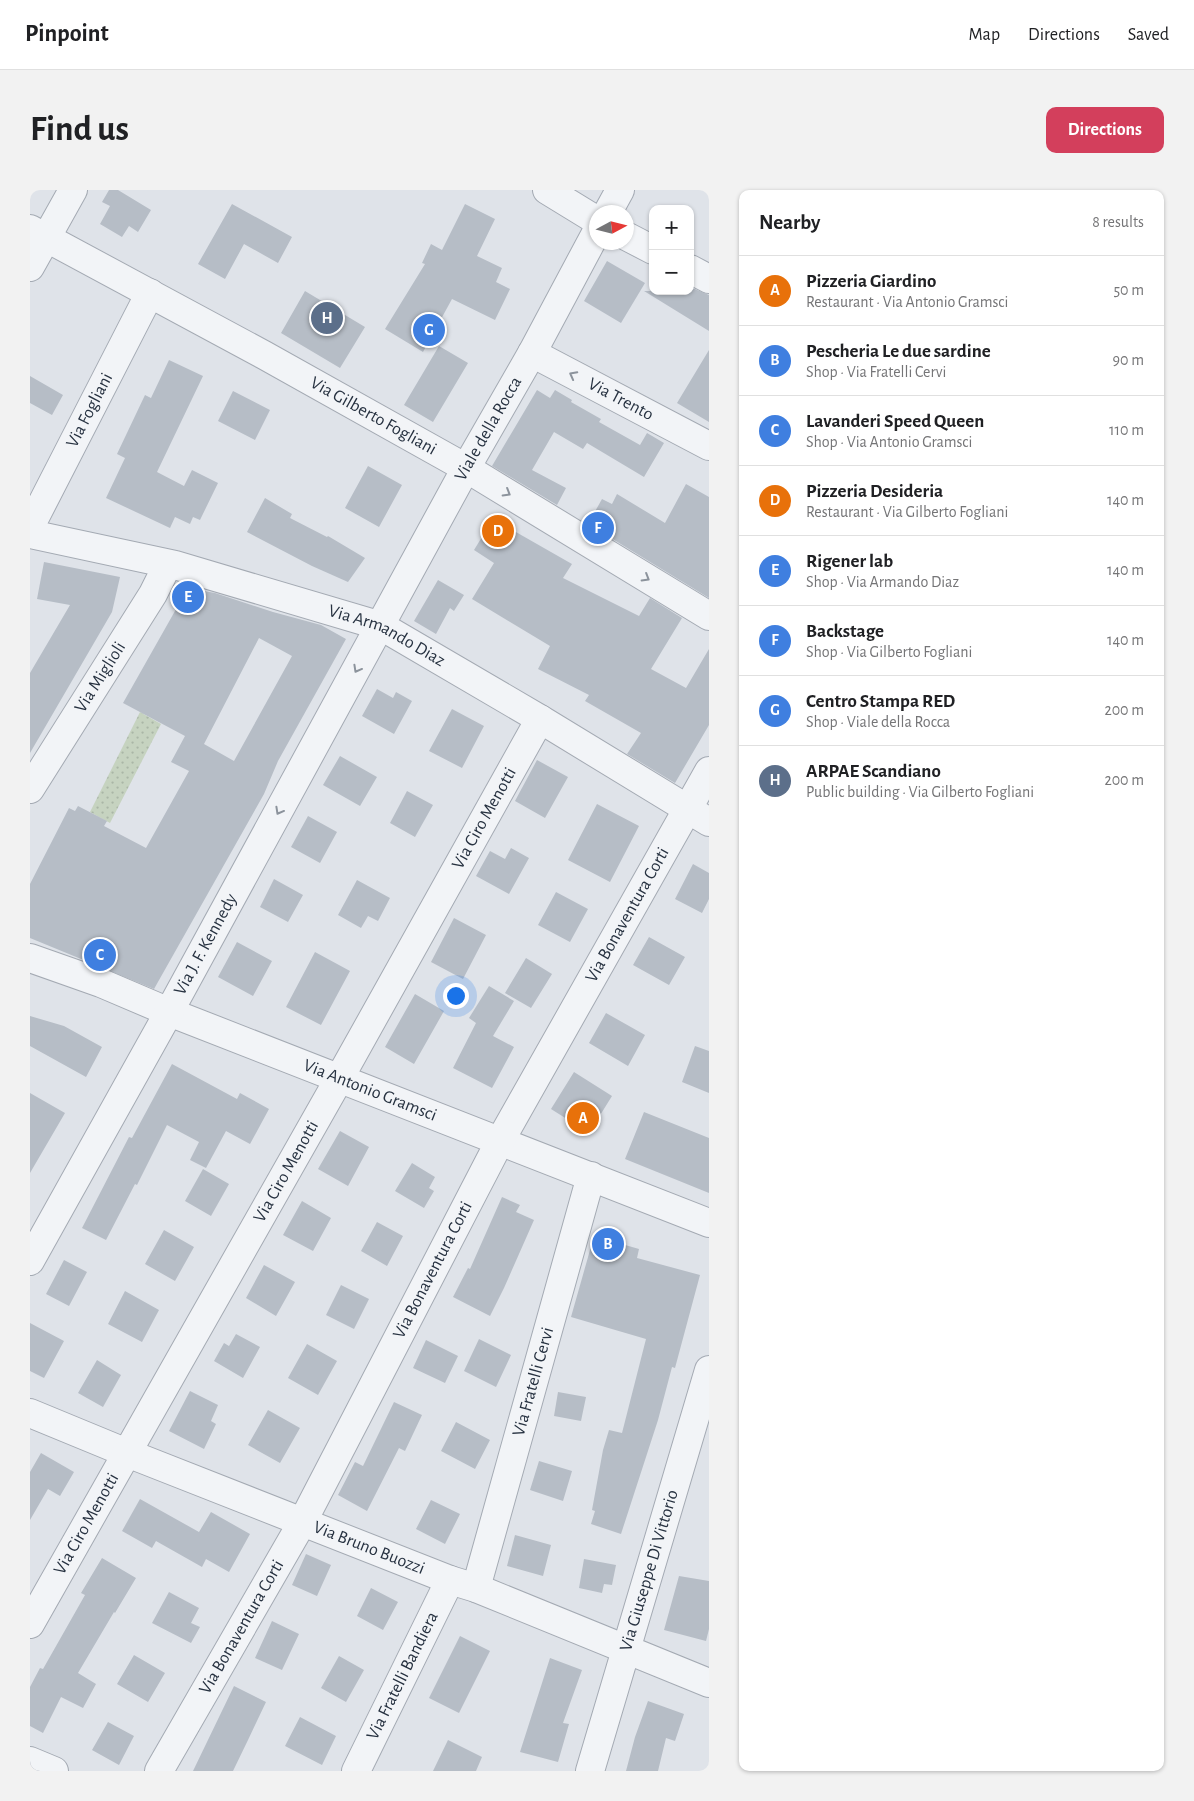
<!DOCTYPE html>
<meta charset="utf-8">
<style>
:root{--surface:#fff;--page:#f2f2f2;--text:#202124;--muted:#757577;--line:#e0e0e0;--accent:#d33f5c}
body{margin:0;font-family:"Alegreya Sans",sans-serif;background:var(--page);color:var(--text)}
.controls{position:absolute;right:15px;top:15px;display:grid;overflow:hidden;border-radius:10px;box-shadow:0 1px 4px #0004}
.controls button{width:45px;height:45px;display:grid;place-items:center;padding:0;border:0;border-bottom:1px solid var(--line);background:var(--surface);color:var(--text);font:25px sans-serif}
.compass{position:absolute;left:559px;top:15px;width:45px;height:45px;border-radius:50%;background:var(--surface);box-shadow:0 1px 4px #0004;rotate:83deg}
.you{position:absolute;left:425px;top:805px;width:18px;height:18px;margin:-12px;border:4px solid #fff;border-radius:50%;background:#1a73e8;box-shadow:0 0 0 8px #1a73e833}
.badge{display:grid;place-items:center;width:32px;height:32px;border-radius:50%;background:var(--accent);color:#fff;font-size:16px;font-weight:700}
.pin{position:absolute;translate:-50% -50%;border:2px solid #fff;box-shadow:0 1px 5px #0006}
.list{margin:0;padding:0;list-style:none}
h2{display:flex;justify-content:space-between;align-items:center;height:65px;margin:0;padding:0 20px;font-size:21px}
h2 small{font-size:16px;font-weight:400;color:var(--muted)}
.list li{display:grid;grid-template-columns:32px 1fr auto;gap:15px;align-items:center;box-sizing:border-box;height:70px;padding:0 20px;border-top:1px solid var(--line)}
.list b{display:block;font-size:19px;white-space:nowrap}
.list p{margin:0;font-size:16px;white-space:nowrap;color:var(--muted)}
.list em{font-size:16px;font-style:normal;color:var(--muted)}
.map{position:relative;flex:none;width:679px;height:1581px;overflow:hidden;border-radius:10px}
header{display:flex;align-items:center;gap:30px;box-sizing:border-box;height:70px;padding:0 25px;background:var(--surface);border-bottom:1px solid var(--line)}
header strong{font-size:24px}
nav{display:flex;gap:28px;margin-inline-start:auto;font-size:18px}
.intro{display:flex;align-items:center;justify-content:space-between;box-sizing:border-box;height:120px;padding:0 30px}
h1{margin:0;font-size:35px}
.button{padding:12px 22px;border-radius:10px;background:var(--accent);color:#fff;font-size:18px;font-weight:700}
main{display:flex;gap:30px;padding:0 30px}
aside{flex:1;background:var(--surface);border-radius:10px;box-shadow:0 1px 4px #0004}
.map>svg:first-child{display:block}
.garden{fill:url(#garden-dots)}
.building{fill:#b6bdc6;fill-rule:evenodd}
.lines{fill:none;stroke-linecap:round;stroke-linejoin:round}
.minor-casing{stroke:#a4aab3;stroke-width:30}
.minor{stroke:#f2f4f7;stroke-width:28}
.oneway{stroke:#8c939c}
.labels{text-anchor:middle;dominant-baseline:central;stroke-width:4;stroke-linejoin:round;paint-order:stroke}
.street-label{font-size:18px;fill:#273241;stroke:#eff2f6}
</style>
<header>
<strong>Pinpoint</strong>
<nav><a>Map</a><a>Directions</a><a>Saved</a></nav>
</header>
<div class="intro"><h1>Find us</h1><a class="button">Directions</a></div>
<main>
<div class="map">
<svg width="679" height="1581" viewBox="0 0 679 1581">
<defs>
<pattern id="garden-dots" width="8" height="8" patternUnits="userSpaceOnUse" patternTransform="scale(1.25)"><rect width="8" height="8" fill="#c6d3c0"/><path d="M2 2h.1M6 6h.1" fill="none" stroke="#aab6a6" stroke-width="1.8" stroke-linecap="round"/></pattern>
</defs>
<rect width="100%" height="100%" fill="#dfe3e9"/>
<path class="garden" d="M 110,522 L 131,534 L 80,633 L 60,622 Z"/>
<path class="building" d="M 79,0 L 88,0 L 121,20 L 108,42 L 99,36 L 92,47 L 70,34 L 80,16 L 72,12 Z
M 202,14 L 262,47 L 248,73 L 214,54 L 195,89 L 168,74 Z
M 435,14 L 465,29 L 447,66 L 472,78 L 466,92 L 480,99 L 465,130 L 422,109 L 393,162 L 355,139 L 395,74 L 392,73 L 401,54 L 412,60 Z
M 577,71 L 615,93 L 591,133 L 554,111 Z
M 660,97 L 679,105 L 679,141 L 614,101 L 660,101 Z
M 275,101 L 335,137 L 310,178 L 251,143 Z
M 409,156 L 438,173 L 403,232 L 374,215 Z
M 679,160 L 679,232 L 647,213 Z
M 139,170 L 173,186 L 127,282 L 154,296 L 162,280 L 188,293 L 170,330 L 163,327 L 160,334 L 145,327 L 140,338 L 76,308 L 95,268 L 87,264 L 115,205 L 121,208 Z
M 0,186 L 33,205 L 22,225 L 0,213 Z
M 507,200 L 520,208 L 525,200 L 542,210 L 541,212 L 571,229 L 569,232 L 610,255 L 617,243 L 634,253 L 614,287 L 557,253 L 553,259 L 524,242 L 502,280 L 536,298 L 527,315 L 462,276 Z
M 203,201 L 240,220 L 225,250 L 188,231 Z
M 338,276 L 372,295 L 349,337 L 315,318 Z
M 656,294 L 679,307 L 679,408 L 558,334 L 572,309 L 582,314 L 587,304 L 635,333 Z
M 235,308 L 262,324 L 260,328 L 297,347 L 298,346 L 335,368 L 318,392 L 282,376 L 217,342 Z
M 463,329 L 542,374 L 533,388 L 609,426 L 620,408 L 652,428 L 621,479 L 656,498 L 679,459 L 679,535 L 645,593 L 597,564 L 611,543 L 555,511 L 559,505 L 508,479 L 520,456 L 442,409 L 464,373 L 444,360 Z
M 14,372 L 90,387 L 82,422 L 0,563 L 0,483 L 40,415 L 7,409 Z
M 408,390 L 434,405 L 424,421 L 420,418 L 406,444 L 384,431 Z
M 158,398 L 185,403 L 243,422 L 291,435 L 316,449 L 248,571 L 234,604 L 124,799 L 0,748 L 0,694 L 39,618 L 45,621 L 48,616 L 77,631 L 74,636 L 116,658 L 159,581 L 141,572 L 155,546 L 93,513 ZM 229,448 L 262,466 L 204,571 L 174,554 Z
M 347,499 L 363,508 L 366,502 L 382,511 L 364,544 L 332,526 Z
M 422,519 L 454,536 L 432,578 L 399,561 Z
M 310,566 L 347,587 L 330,616 L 293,595 Z
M 507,570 L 538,587 L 515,628 L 485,611 Z
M 377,601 L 403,615 L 385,647 L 360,633 Z
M 567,614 L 609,636 L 580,692 L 538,670 Z
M 278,626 L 307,642 L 290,673 L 261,657 Z
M 481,658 L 499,668 L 479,704 L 446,686 L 460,661 L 475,669 Z
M 663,674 L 679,683 L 679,709 L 672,723 L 645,709 Z
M 244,689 L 273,705 L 258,732 L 230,717 Z
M 327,690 L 360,708 L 348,731 L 338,726 L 331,738 L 308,725 Z
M 526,702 L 558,719 L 540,752 L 508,735 Z
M 424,728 L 456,745 L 433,789 L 401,772 Z
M 619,747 L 655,767 L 639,795 L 603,775 Z
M 207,752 L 242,771 L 223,806 L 188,787 Z
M 285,762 L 320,781 L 291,835 L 256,817 Z
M 496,768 L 522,784 L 501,818 L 475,803 Z
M 459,796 L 484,811 L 463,846 L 484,857 L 462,898 L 423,878 L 446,833 L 439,828 Z
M 385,804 L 414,821 L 384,874 L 355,857 Z
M 576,823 L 615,845 L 598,876 L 559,853 Z
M 0,826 L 34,836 L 72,857 L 56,887 L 0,856 Z
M 665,856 L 679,861 L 679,903 L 652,892 Z
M 142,874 L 207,909 L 210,903 L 239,919 L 220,954 L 196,941 L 176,978 L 160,970 L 169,952 L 137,935 L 107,995 L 105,994 L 76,1050 L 52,1038 L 99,947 L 102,948 Z
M 544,882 L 582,906 L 559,943 L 521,919 Z
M 0,903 L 35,923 L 0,983 Z
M 614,922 L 679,948 L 679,1003 L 595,969 Z
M 310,941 L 339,957 L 318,996 L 288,979 Z
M 382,973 L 405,987 L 399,998 L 404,1001 L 394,1018 L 365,1001 Z
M 173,979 L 199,994 L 181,1026 L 155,1011 Z
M 472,1007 L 490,1015 L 486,1022 L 504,1030 L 474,1098 L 460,1126 L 423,1107 L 438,1078 L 440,1079 Z
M 272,1011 L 301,1028 L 283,1061 L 253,1045 Z
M 347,1032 L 373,1046 L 357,1076 L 331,1061 Z
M 134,1040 L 164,1057 L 145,1091 L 115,1074 Z
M 564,1046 L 609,1059 L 607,1068 L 670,1085 L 645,1178 L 642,1177 L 628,1230 L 591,1344 L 561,1334 L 565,1321 L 562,1320 L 573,1260 L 579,1240 L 592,1243 L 616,1149 L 541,1127 Z
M 34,1070 L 57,1082 L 39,1116 L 16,1104 Z
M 234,1075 L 265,1092 L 246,1126 L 216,1108 Z
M 311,1095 L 339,1109 L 324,1139 L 296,1125 Z
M 95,1101 L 129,1120 L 112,1152 L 78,1134 Z
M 0,1133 L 34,1151 L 14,1188 L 0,1181 Z
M 206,1144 L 230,1157 L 213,1188 L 184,1171 L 194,1153 L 199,1156 Z
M 449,1149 L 481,1165 L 466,1197 L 434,1181 Z
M 396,1150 L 428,1166 L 415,1193 L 383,1178 Z
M 277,1154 L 307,1171 L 288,1205 L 258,1188 Z
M 67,1170 L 91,1185 L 73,1217 L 48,1203 Z
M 160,1201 L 188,1215 L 181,1231 L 186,1234 L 174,1259 L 139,1241 Z
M 528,1202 L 556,1207 L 551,1231 L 524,1226 Z
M 364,1212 L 392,1225 L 375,1261 L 369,1258 L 337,1321 L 308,1305 L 325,1272 L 333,1276 Z
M 238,1220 L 270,1238 L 250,1273 L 218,1255 Z
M 426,1232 L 460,1250 L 445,1279 L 411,1261 Z
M 11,1263 L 44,1282 L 30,1306 L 18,1299 L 0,1330 L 0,1282 Z
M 509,1271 L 542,1281 L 533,1311 L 500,1300 Z
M 110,1309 L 169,1342 L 181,1322 L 220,1344 L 199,1382 L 176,1369 L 172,1377 L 126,1351 L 122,1358 L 92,1341 Z
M 401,1310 L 430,1324 L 415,1354 L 386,1339 Z
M 485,1345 L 521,1355 L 513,1386 L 477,1376 Z
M 276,1364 L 301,1375 L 287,1406 L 262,1395 Z
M 72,1368 L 106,1388 L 85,1423 L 84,1422 L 48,1483 L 66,1494 L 53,1518 L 31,1507 L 13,1543 L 0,1536 L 0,1497 L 10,1478 L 13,1479 L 55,1405 L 51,1403 Z
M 554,1369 L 586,1375 L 582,1395 L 574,1394 L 572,1403 L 549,1398 Z
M 649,1386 L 679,1391 L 679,1439 L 676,1451 L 634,1440 Z
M 341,1398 L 368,1412 L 353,1440 L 327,1426 Z
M 139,1402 L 169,1418 L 161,1433 L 170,1437 L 161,1453 L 122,1433 Z
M 242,1431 L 269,1444 L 252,1480 L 225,1468 Z
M 430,1446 L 460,1461 L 429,1523 L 399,1508 Z
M 104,1465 L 135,1483 L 118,1512 L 87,1494 Z
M 309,1466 L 334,1480 L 316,1512 L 291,1498 Z
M 520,1468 L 552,1480 L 533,1533 L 539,1534 L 528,1572 L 490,1562 Z
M 204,1496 L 236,1512 L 218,1550 L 203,1581 L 163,1581 Z
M 618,1511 L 654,1524 L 645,1551 L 636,1548 L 628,1581 L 596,1581 L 605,1547 Z
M 270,1527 L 306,1546 L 292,1575 L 255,1556 Z
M 78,1532 L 104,1546 L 89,1575 L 62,1560 Z
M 418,1550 L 452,1567 L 446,1581 L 403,1581 Z"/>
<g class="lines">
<defs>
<g id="minor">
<path d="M 517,0 L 566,30"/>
<path d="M 578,22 L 590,0"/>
<path id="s1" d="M 0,39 L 234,165 L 436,278 L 679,426"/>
<path d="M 596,46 L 623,60"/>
<path d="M 0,77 L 43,0"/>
<path d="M 660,79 L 679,89"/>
<path id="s2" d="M 502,163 L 679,256"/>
<path id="s3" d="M 0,337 L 120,103"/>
<path id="s4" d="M 0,344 L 145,375 L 351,436 L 510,529 L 679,632"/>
<path id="s5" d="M 0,599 L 123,404 L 138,374"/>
<path id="s6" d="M 0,768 L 71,793 L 139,822 L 679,1033"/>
<path id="s7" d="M 0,1071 L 139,822 L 436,278 L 502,163 L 566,43"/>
<path id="s8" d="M 0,1223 L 97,1263 L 420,1390 L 446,1398 L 679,1493"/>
<path id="s9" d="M 446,1398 L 561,986"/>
<path id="s10" d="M 0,1434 L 309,889 L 510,529"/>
<path d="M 0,1571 L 24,1581"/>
<path id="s11" d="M 129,1581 L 273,1331 L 470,951 L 679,581"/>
<path id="s12" d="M 326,1581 L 420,1390"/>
<path id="s13" d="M 560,1581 L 679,1180"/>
</g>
</defs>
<use href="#minor" class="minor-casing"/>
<use href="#minor" class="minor"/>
</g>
<defs><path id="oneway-chevron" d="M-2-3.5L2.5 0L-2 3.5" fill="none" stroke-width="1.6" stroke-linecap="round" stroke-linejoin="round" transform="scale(1.25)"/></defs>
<g class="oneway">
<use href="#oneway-chevron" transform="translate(543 185) rotate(-152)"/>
<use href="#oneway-chevron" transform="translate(477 303) rotate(31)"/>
<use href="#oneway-chevron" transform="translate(616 388) rotate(31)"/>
<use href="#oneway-chevron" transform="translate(327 479) rotate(119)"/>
<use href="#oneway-chevron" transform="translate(249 621) rotate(119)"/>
</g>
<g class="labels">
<g class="street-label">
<text stroke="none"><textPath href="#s2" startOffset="100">Via Trento</textPath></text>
<text stroke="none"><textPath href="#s3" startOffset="131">Via Fogliani</textPath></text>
<text stroke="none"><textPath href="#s1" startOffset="391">Via Gilberto Fogliani</textPath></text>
<text stroke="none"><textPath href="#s7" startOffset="950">Viale della Rocca</textPath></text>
<text stroke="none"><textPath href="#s4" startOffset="372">Via Armando Diaz</textPath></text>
<text stroke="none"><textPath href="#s5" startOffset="132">Via Miglioli</textPath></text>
<text stroke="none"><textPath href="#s10" startOffset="925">Via Ciro Menotti</textPath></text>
<text stroke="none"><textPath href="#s11" startOffset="976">Via Bonaventura Corti</textPath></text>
<text stroke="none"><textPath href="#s7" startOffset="362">Via J. F. Kennedy</textPath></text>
<text stroke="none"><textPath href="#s6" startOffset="365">Via Antonio Gramsci</textPath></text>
<text stroke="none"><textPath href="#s10" startOffset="520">Via Ciro Menotti</textPath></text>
<text stroke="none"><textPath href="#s11" startOffset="571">Via Bonaventura Corti</textPath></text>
<text stroke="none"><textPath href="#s9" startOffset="214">Via Fratelli Cervi</textPath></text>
<text stroke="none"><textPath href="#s10" startOffset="115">Via Ciro Menotti</textPath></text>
<text stroke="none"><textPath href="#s8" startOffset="365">Via Bruno Buozzi</textPath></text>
<text stroke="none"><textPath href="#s13" startOffset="209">Via Giuseppe Di Vittorio</textPath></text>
<text stroke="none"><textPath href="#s11" startOffset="166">Via Bonaventura Corti</textPath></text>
<text stroke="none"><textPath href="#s12" startOffset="106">Via Fratelli Bandiera</textPath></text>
</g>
</g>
</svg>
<div class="controls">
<button>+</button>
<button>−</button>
</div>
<svg class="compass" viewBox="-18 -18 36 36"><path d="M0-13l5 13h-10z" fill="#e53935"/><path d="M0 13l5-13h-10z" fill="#757577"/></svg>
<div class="you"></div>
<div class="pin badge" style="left:553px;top:928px;background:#e8710a">A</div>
<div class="pin badge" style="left:578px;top:1054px;background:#3f7fe0">B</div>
<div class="pin badge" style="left:70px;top:765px;background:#3f7fe0">C</div>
<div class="pin badge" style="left:468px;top:341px;background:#e8710a">D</div>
<div class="pin badge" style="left:158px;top:407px;background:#3f7fe0">E</div>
<div class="pin badge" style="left:568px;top:338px;background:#3f7fe0">F</div>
<div class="pin badge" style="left:399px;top:140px;background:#3f7fe0">G</div>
<div class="pin badge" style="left:297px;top:128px;background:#5c6f8a">H</div>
</div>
<aside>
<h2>Nearby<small>8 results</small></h2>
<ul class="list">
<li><span class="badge" style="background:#e8710a">A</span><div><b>Pizzeria Giardino</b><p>Restaurant · Via Antonio Gramsci</p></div><em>50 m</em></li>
<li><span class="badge" style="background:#3f7fe0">B</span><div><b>Pescheria Le due sardine</b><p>Shop · Via Fratelli Cervi</p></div><em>90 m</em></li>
<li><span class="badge" style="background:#3f7fe0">C</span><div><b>Lavanderi Speed Queen</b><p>Shop · Via Antonio Gramsci</p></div><em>110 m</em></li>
<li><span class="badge" style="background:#e8710a">D</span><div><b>Pizzeria Desideria</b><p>Restaurant · Via Gilberto Fogliani</p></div><em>140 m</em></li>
<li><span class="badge" style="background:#3f7fe0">E</span><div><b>Rigener lab</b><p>Shop · Via Armando Diaz</p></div><em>140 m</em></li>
<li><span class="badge" style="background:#3f7fe0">F</span><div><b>Backstage</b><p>Shop · Via Gilberto Fogliani</p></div><em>140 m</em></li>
<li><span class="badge" style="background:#3f7fe0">G</span><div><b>Centro Stampa RED</b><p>Shop · Viale della Rocca</p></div><em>200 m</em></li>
<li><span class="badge" style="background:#5c6f8a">H</span><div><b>ARPAE Scandiano</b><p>Public building · Via Gilberto Fogliani</p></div><em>200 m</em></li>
</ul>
</aside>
</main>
